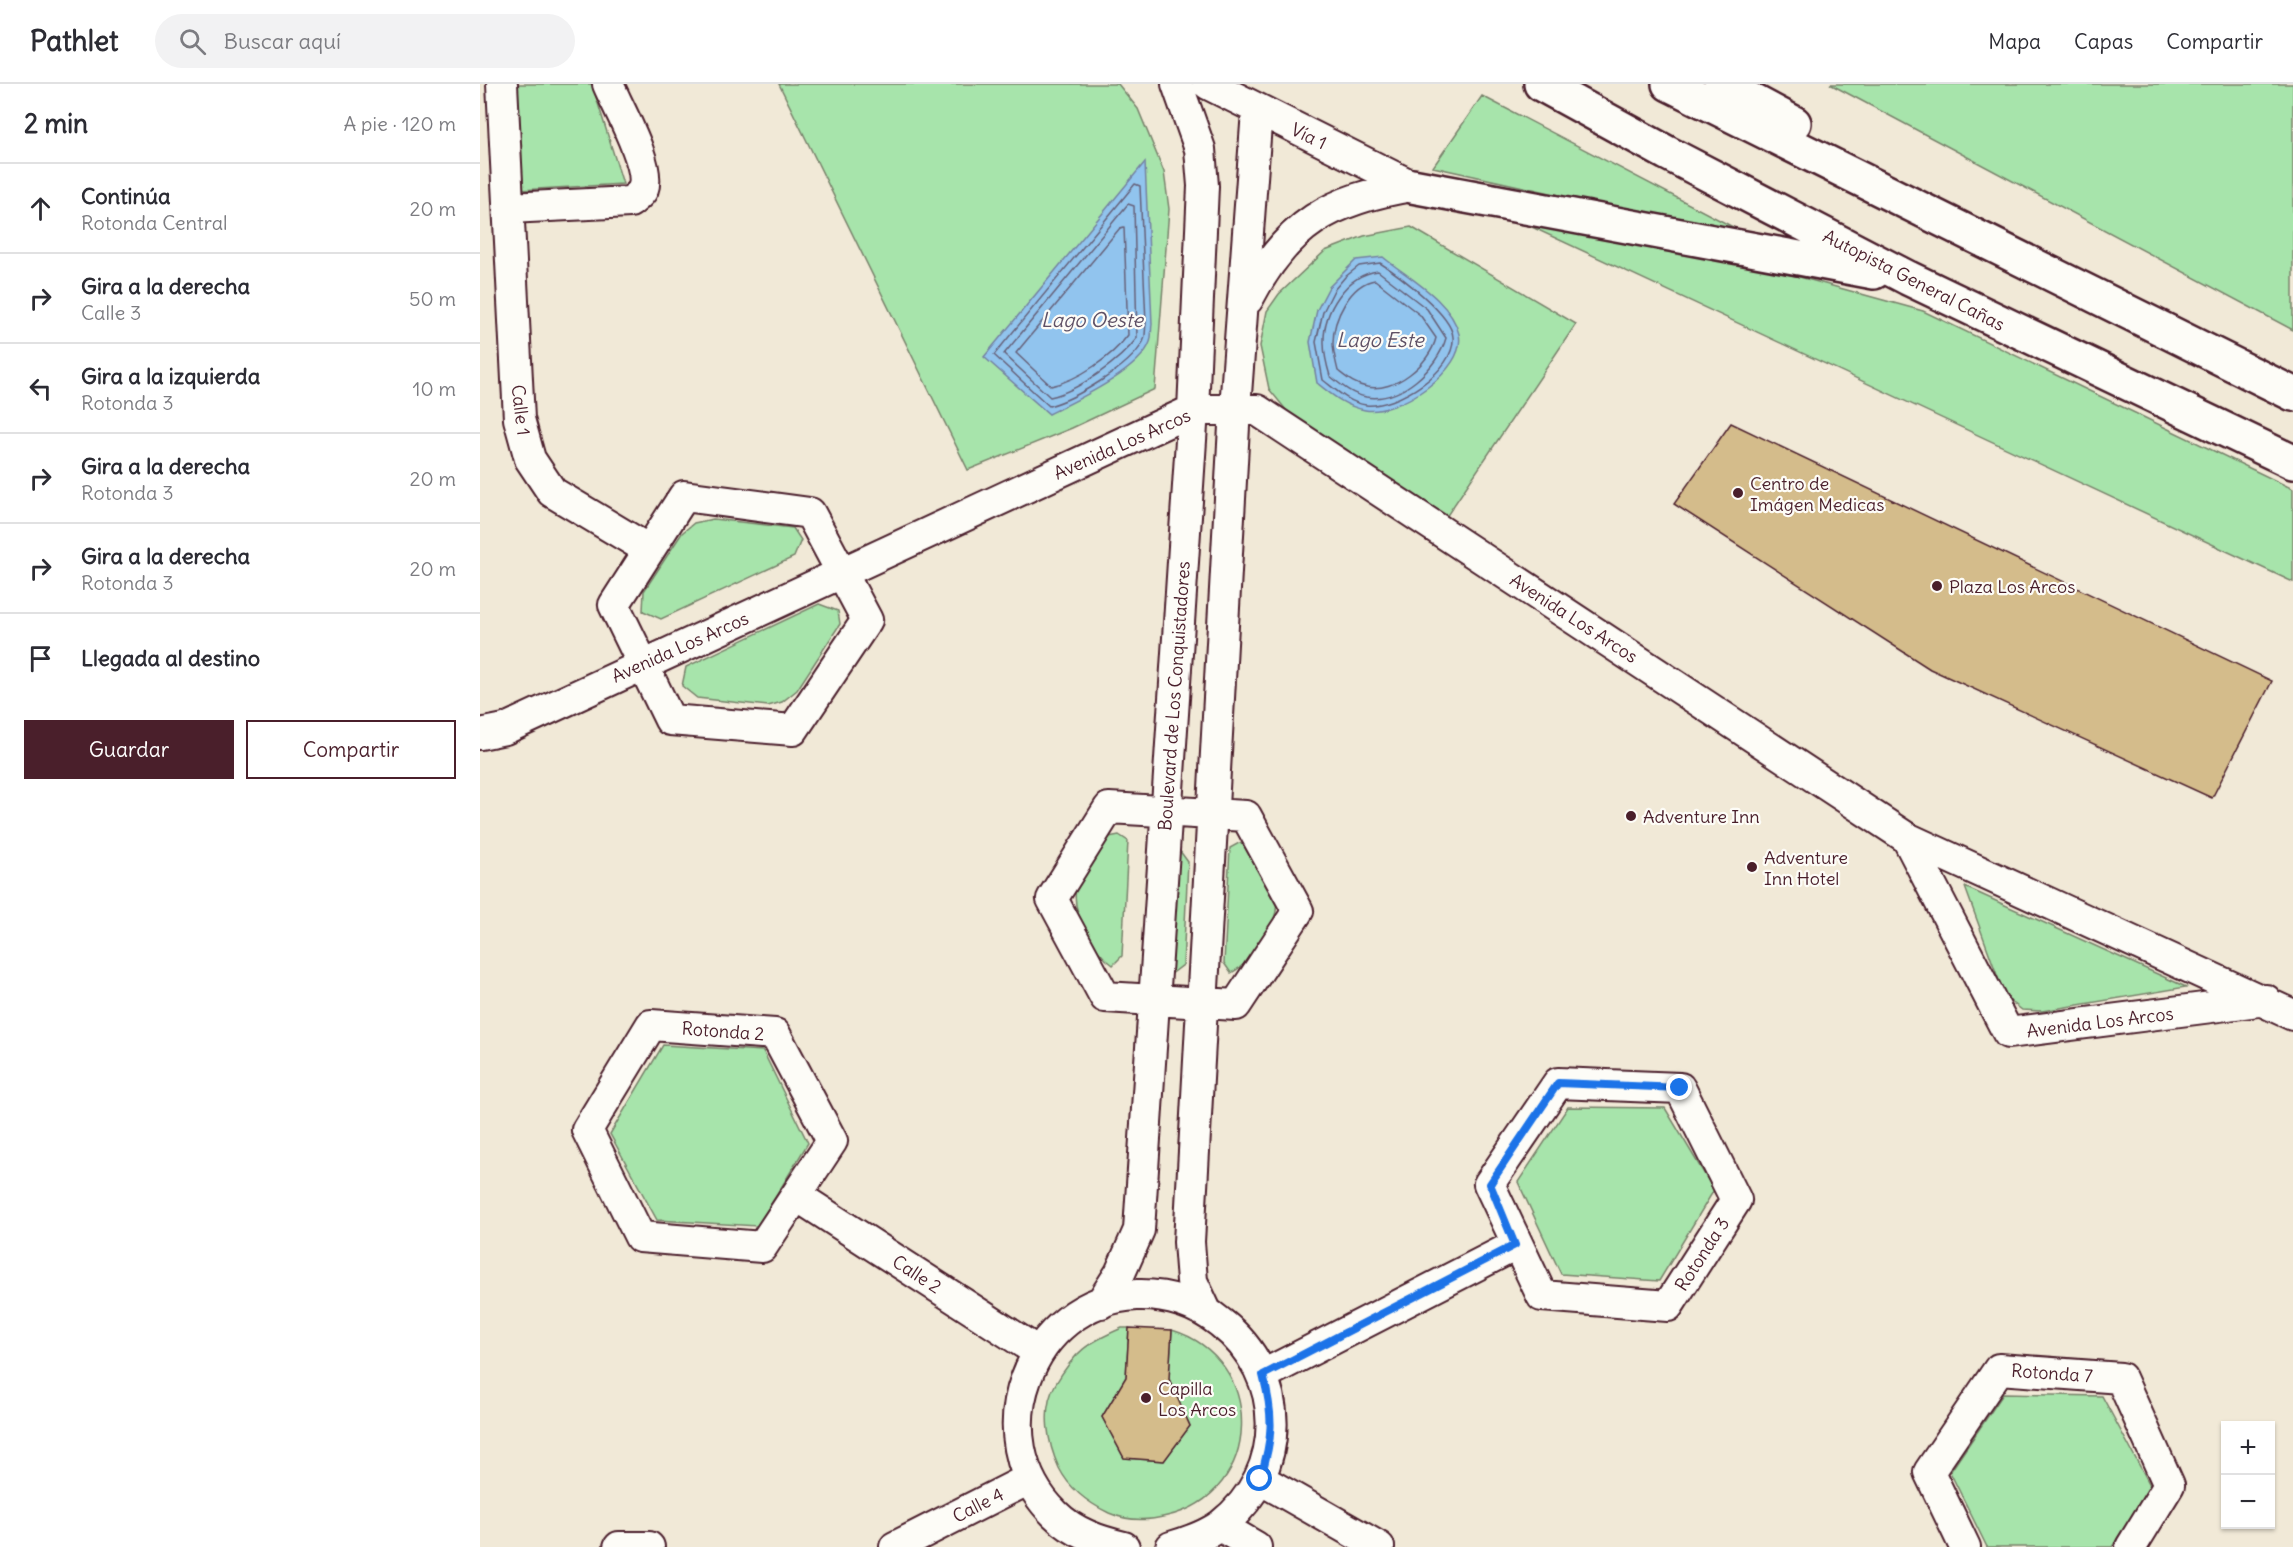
<!DOCTYPE html>
<html lang="es">
<meta charset="utf-8">
<style>
:root{--surface:#fff;--page:#f2f2f3;--text:#2b2b33;--muted:#7c7c81;--line:#e1e1e2;--accent:#4a1f2b}
body{margin:0;font-family:Delius,sans-serif;background:var(--page);color:var(--text)}
.controls{position:absolute;right:18px;bottom:18px;display:grid;overflow:hidden;border-radius:0px;box-shadow:0 2px 4px #0004}
.controls button{width:54px;height:54px;display:grid;place-items:center;padding:0;border:0;border-bottom:2px solid var(--line);background:var(--surface);color:var(--text);font:30px sans-serif}
.stop{position:absolute;width:18px;height:18px;margin:-14px;border:4px solid #1a73e8;border-radius:50%;background:#fff}
.stop.end{background:#1a73e8;border-color:#fff;box-shadow:0 2px 6px #0008}
.list{margin:0;padding:0;list-style:none}
h2{display:flex;justify-content:space-between;align-items:center;height:78px;margin:0;padding:0 24px;font-size:26px}
h2 small{font-size:20px;font-weight:400;color:var(--muted)}
.list li{display:grid;grid-template-columns:39px 1fr auto;gap:18px;align-items:center;box-sizing:border-box;height:90px;padding:0 24px;border-top:2px solid var(--line)}
.list b{display:block;font-size:22px;white-space:nowrap}
.list p{margin:0;font-size:20px;white-space:nowrap;color:var(--muted)}
.list em{font-size:20px;font-style:normal;color:var(--muted)}
.actions{display:flex;gap:12px;padding:18px 24px}
.actions a{flex:1;padding:14px 0;border:2px solid var(--accent);border-radius:0px;text-align:center;font-size:21px;color:var(--accent)}
.actions .main{background:var(--accent);color:#fff}
.icon{flex:none;width:33px;height:33px;fill:none;stroke:currentColor;stroke-width:2;stroke-linecap:round;stroke-linejoin:round}
.map{position:relative;flex:none;width:1813px;height:1463px;overflow:hidden}
header{display:flex;align-items:center;gap:36px;box-sizing:border-box;height:84px;padding:0 30px;background:var(--surface);border-bottom:2px solid var(--line)}
header strong{font-size:28px}
nav{display:flex;gap:33px;margin-inline-start:auto;font-size:21px}
.search{width:420px;height:54px;background:var(--page);display:flex;align-items:center;gap:15px;box-sizing:border-box;padding:0 21px;border-radius:33px;color:var(--muted);font-size:22px}
main{display:flex}
aside{flex:1;background:var(--surface)}
.map>svg:first-child{display:block}
.green{fill:#a7e4ab;stroke:#78826b;stroke-width:1.5}
.water{fill:#91c4ee;stroke:#7582a0;stroke-width:1.5}
.lines{fill:none;stroke-linecap:round;stroke-linejoin:round}
.shore{stroke:#666179;stroke-width:1.5}
.building{fill:#d4bc8b;stroke:#4a1f2b;stroke-width:1.5}
.street-casing{stroke:#4a1f2b;stroke-width:34}
.highway-casing{stroke:#4a1f2b;stroke-width:38}
.street{stroke:#fdfcf7;stroke-width:30}
.highway{stroke:#fdfcf7;stroke-width:33}
.route{stroke:#1a73e8;stroke-width:8}
.poi-dot{fill:#4a1f2b;stroke:#fdfcf7;stroke-width:2}
.labels{text-anchor:middle;dominant-baseline:central;stroke-width:4.5;stroke-linejoin:round;paint-order:stroke}
.street-label{font-size:18px;fill:#4a1f2b;stroke:#fdfcf7}
.poi-label{font-size:18px;fill:#4a1f2b;stroke:#fdfcf7;text-anchor:start}
.water-label{font-size:20px;font-style:italic;fill:#5f5166;stroke:#fdfcf7}
</style>
<header>
<strong>Pathlet</strong>
<div class="search"><svg class="icon" aria-label="search" viewBox="0 0 24 24"><circle cx="10" cy="10" r="6"/><path d="M15 15l6 6"/></svg>Buscar aquí</div>
<nav><a>Mapa</a><a>Capas</a><a>Compartir</a></nav>
</header>
<main>
<aside>
<h2>2 min<small>A pie · 120 m</small></h2>
<ul class="list">
<li><svg class="icon" aria-label="ahead" viewBox="0 0 24 24"><path d="M12 20V5M6 11l6-6 6 6"/></svg><div><b>Continúa</b><p>Rotonda Central</p></div><em>20 m</em></li>
<li><svg class="icon" aria-label="right" viewBox="0 0 24 24"><path d="M7 20v-9h11M14 6l5 5-5 5"/></svg><div><b>Gira a la derecha</b><p>Calle 3</p></div><em>50 m</em></li>
<li><svg class="icon" aria-label="left" viewBox="0 0 24 24"><path d="M17 20v-9H6M10 6l-5 5 5 5"/></svg><div><b>Gira a la izquierda</b><p>Rotonda 3</p></div><em>10 m</em></li>
<li><svg class="icon" aria-label="right" viewBox="0 0 24 24"><path d="M7 20v-9h11M14 6l5 5-5 5"/></svg><div><b>Gira a la derecha</b><p>Rotonda 3</p></div><em>20 m</em></li>
<li><svg class="icon" aria-label="right" viewBox="0 0 24 24"><path d="M7 20v-9h11M14 6l5 5-5 5"/></svg><div><b>Gira a la derecha</b><p>Rotonda 3</p></div><em>20 m</em></li>
<li><svg class="icon" aria-label="arrive" viewBox="0 0 24 24"><path d="M6 21V4h12l-3 4 3 4H6"/></svg><div><b>Llegada al destino</b></div></li>
</ul>
<div class="actions"><a class="main">Guardar</a><a>Compartir</a></div>
</aside>
<div class="map">
<svg width="1813" height="1463" viewBox="0 0 1813 1463">
<rect width="100%" height="100%" fill="#f1e9d7"/>
<filter id="ink" filterUnits="userSpaceOnUse"><feTurbulence type="fractalNoise" baseFrequency=".0167" numOctaves="2"/><feDisplacementMap in="SourceGraphic" scale="12" xChannelSelector="R" yChannelSelector="G"/><feConvolveMatrix kernelMatrix="1 2 1 2 8 2 1 2 1" color-interpolation-filters="sRGB"/></filter>
<g filter="url(#ink)">
<path class="green" d="M 37,0 L 112,0 L 143,100 L 40,106 Z
M 299,0 L 638,0 L 658,25 L 684,88 L 689,125 L 675,305 L 592,344 L 488,386 Z
M 1350,0 L 1813,0 L 1813,246 Z
M 1002,12 L 1274,154 L 953,83 Z
M 1024,130 L 1316,192 L 1443,227 L 1813,405 L 1813,498 Z
M 931,143 L 1096,240 L 966,433 L 811,332 L 789,305 L 780,262 L 787,227 L 799,210 L 845,167 L 884,152 Z
M 233,435 L 313,444 L 321,456 L 314,473 L 181,535 L 163,527 L 164,507 L 202,449 L 214,439 Z
M 339,520 L 358,527 L 360,540 L 317,606 L 302,618 L 288,622 L 217,614 L 202,602 L 206,583 Z
M 639,751 L 648,757 L 642,872 L 633,881 C 620,872 615,862 607,849 C 581,803 602,792 629,753 Z
M 759,759 L 769,762 C 792,803 812,817 780,860 C 771,873 765,882 751,889 L 744,879 L 750,764 Z
M 697,763 L 708,778 L 703,881 L 690,891 Z
M 1485,803 L 1706,903 L 1562,927 L 1542,926 L 1525,913 Z
M 183,961 L 283,967 L 328,1059 L 278,1142 L 177,1136 L 130,1050 Z
M 1088,1023 L 1185,1024 L 1234,1106 L 1179,1197 L 1081,1190 L 1038,1098 Z
M 642,1244 L 649,1244 L 646,1293 L 622,1333 L 644,1374 L 684,1377 L 710,1342 L 689,1295 L 692,1246 C 787,1275 784,1410 687,1432 C 668,1437 647,1437 629,1429 C 608,1419 590,1406 579,1384 C 568,1360 561,1326 575,1301 C 595,1267 607,1259 642,1244 Z
M 1523,1310 L 1622,1312 L 1671,1403 L 1632,1463 L 1507,1463 L 1470,1388 Z"/>
<path class="water" d="M 665,78 L 672,240 C 671,245 672,253 670,258 C 660,287 595,317 569,330 L 504,273 Z
M 903,173 C 928,194 971,216 979,250 C 987,286 917,332 885,326 C 866,323 852,311 837,299 L 830,258 L 837,226 L 849,203 L 876,176 Z"/>
<g class="lines">
<path class="shore" d="M 655,100 L 660,102 L 666,239 C 665,245 666,253 663,258 C 650,283 595,315 569,322 L 514,271 Z
M 648,120 L 654,122 L 657,254 C 640,277 598,307 570,313 L 524,270 Z
M 644,143 L 648,251 C 632,273 598,296 571,302 L 536,269 L 640,144 Z
M 900,179 C 918,190 972,231 973,253 C 976,287 916,324 886,321 C 869,319 856,306 843,296 L 836,258 L 843,228 L 854,206 L 865,193 L 879,182 Z
M 898,187 L 947,225 L 966,254 C 958,284 920,319 886,313 C 871,310 861,301 850,292 C 847,282 844,270 844,259 C 843,227 866,191 898,187 Z
M 895,196 L 940,231 L 956,254 C 950,280 914,309 887,303 C 875,301 867,294 858,287 C 856,278 853,268 853,259 C 853,235 870,200 895,196 Z"/>
</g>
<path class="building" d="M 1251,339 L 1792,597 L 1732,714 L 1450,585 L 1194,420 Z
M 649,1244 L 692,1246 L 689,1295 L 710,1342 L 684,1377 L 644,1374 L 622,1333 L 646,1293 Z"/>
<g class="lines">
<defs>
<path id="street" d="M 22,0 L 39,335 L 50,375 L 72,408 L 169,466
M 728,0 L 932,102
M 29,124 L 150,118 C 155,114 161,110 163,105 C 172,82 137,22 128,0
M 768,215 C 807,140 851,115 932,102
M 204,412 L 330,429 L 387,536 L 313,646 L 190,636 L 134,521 Z
M 0,650 L 25,645 L 713,326 L 777,326 L 1427,754 L 1813,931
M 629,724 L 766,732 L 818,827 L 756,921 L 625,913 L 572,815 Z
M 1427,754 L 1528,949 L 1786,916
M 171,941 L 295,950 L 352,1057 L 282,1163 L 160,1153 L 107,1046 Z
M 1078,999 L 1200,1004 L 1256,1116 L 1188,1222 L 1062,1212 L 1009,1100 Z
M 317,1112 L 558,1268
M 621,1219 L 640,1189 L 659,1146 L 713,326 L 723,102 L 720,65 L 697,0
M 726,1227 L 712,1197 L 709,1158 L 755,324 L 777,27
M 783,1291 L 1036,1161
M 780,1395 L 899,1463
M 740,1442 L 776,1463
M 139,1463 L 169,1463
M 415,1463 L 549,1395
M 644,1463 C 619,1457 594,1449 575,1430 C 498,1355 548,1216 657,1211 C 688,1210 718,1220 741,1239 C 808,1291 809,1388 741,1441 C 726,1452 708,1458 691,1463
M 1485,1463 L 1449,1388 L 1519,1285 L 1641,1294 L 1689,1401 L 1651,1463"/>
<path id="highway" d="M 1061,0 L 1187,69 L 1428,194 L 1813,378
M 1189,0 L 1813,310
M 1241,0 L 1314,39
M 932,102 L 1394,188"/>
</defs>
<use href="#street" class="street-casing"/>
<use href="#highway" class="highway-casing"/>
<use href="#street" class="street"/>
<use href="#highway" class="highway"/>
</g>
</g>
<g class="lines" filter="url(#ink)">
<path class="route" d="M 780,1395 C 793,1354 794,1333 783,1291 L 1035,1161 L 1010,1100 L 1078,999 L 1200,1004"/>
</g>
<g class="poi-dot">
<circle cx="1258" cy="409" r="6"/>
<circle cx="1457" cy="502" r="6"/>
<circle cx="1151" cy="732" r="6"/>
<circle cx="1272" cy="783" r="6"/>
<circle cx="666" cy="1314" r="6"/>
</g>
<g class="labels">
<g class="street-label">
<text transform="translate(829 52) rotate(26)">Vía 1</text>
<text transform="translate(1434 196) rotate(27)">Autopista General Cañas</text>
<text transform="translate(41 326) rotate(83)">Calle 1</text>
<text transform="translate(642 360) rotate(-24)">Avenida Los Arcos</text>
<text transform="translate(1094 534) rotate(33)">Avenida Los Arcos</text>
<text transform="translate(200 563) rotate(-24)">Avenida Los Arcos</text>
<text transform="translate(694 612) rotate(-86)">Boulevard de Los Conquistadores</text>
<text transform="translate(1620 938) rotate(-7)">Avenida Los Arcos</text>
<text transform="translate(243 947) rotate(4)">Rotonda 2</text>
<text transform="translate(1222 1170) rotate(-57)">Rotonda 3</text>
<text transform="translate(437 1190) rotate(33)">Calle 2</text>
<text transform="translate(1572 1289) rotate(4)">Rotonda 7</text>
<text transform="translate(498 1421) rotate(-27)">Calle 4</text>
</g>
<g class="poi-label">
<text x="1270" y="399">Centro de<tspan x="1270" dy="21">Imágen Medicas</tspan></text>
<text x="1469" y="502">Plaza Los Arcos</text>
<text x="1163" y="732">Adventure Inn</text>
<text x="1284" y="773">Adventure<tspan x="1284" dy="21">Inn Hotel</tspan></text>
<text x="678" y="1304">Capilla<tspan x="678" dy="21">Los Arcos</tspan></text>
</g>
<g class="water-label">
<text x="612" y="235">Lago Oeste</text>
<text x="900" y="255">Lago Este</text>
</g>
</g>
</svg>
<div class="controls">
<button>+</button>
<button>−</button>
</div>
<div class="stop" style="left:780px;top:1395px"></div>
<div class="stop end" style="left:1200px;top:1004px"></div>
</div>
</main>
